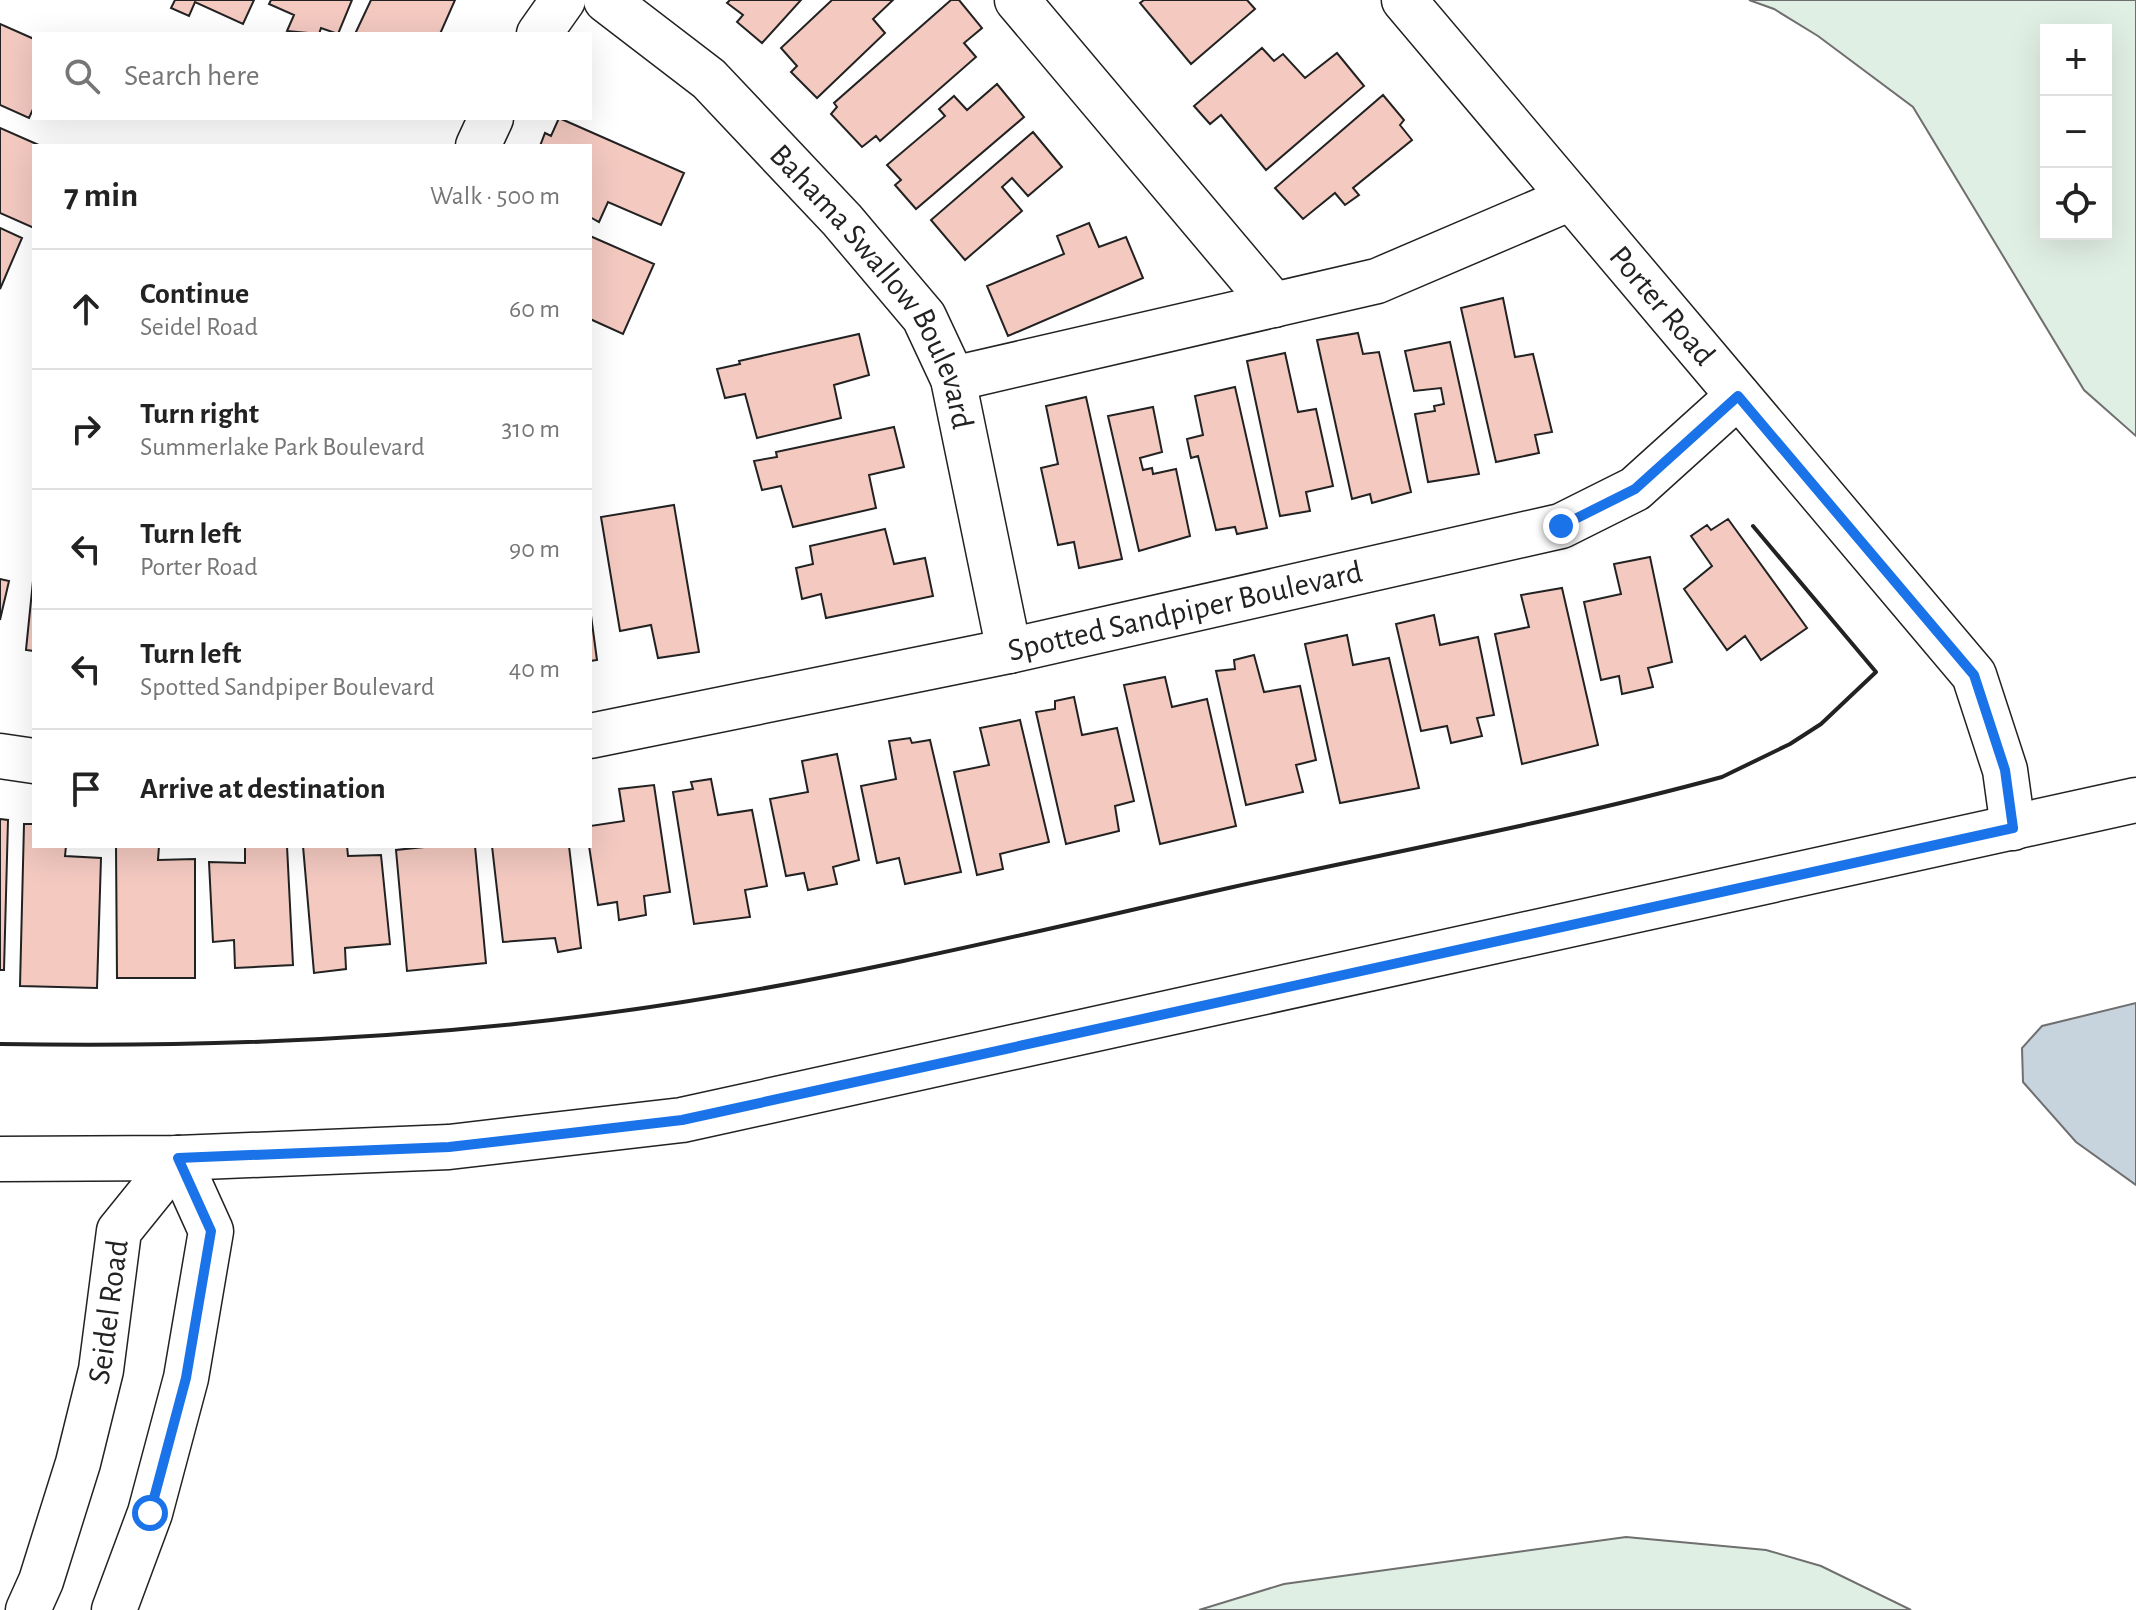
<!DOCTYPE html>
<meta charset="utf-8">
<style>
:root{--surface:#fff;--page:#f2f2f2;--text:#222;--muted:#767676;--line:#e0e0e0}
body{margin:0;font-family:"Alegreya Sans",sans-serif;background:var(--page);color:var(--text)}
.controls{position:absolute;right:24px;top:24px;display:grid;overflow:hidden;border-radius:0px;box-shadow:0 8px 32px #0002}
.controls button{width:72px;height:72px;display:grid;place-items:center;padding:0;border:0;border-bottom:2px solid var(--line);background:var(--surface);color:var(--text);font:40px sans-serif}
.stop{position:absolute;width:24px;height:24px;margin:-18px;border:6px solid #1a73e8;border-radius:50%;background:#fff}
.stop.end{background:#1a73e8;border-color:#fff;box-shadow:0 2px 8px #0008}
.list{margin:0;padding:0;list-style:none}
h2{display:flex;justify-content:space-between;align-items:center;height:104px;margin:0;padding:0 32px;font-size:34px}
h2 small{font-size:26px;font-weight:400;color:var(--muted)}
.list li{display:grid;grid-template-columns:52px 1fr auto;gap:24px;align-items:center;box-sizing:border-box;height:120px;padding:0 32px;border-top:2px solid var(--line)}
.list b{display:block;font-size:30px;white-space:nowrap}
.list p{margin:0;font-size:26px;white-space:nowrap;color:var(--muted)}
.list em{font-size:26px;font-style:normal;color:var(--muted)}
.icon{flex:none;width:44px;height:44px;fill:none;stroke:currentColor;stroke-width:2;stroke-linecap:round;stroke-linejoin:round}
.map{position:relative;flex:none;width:2136px;height:1610px;overflow:hidden}
.search{position:absolute;background:var(--surface);box-shadow:0 8px 32px #0002;left:32px;top:32px;width:560px;height:88px;display:flex;align-items:center;gap:20px;box-sizing:border-box;padding:0 28px;border-radius:0px;color:var(--muted);font-size:30px}
.panel{position:absolute;background:var(--surface);box-shadow:0 8px 32px #0002;left:32px;top:144px;width:560px;height:704px;border-radius:0px}
.map>svg:first-child{display:block}
.green{fill:#e0efe3;stroke:#6f6f6f;stroke-width:2;fill-rule:evenodd}
.water{fill:#c7d3dd;stroke:#6f6f6f;stroke-width:2}
.building{fill:#f3c9c0;stroke:#222;stroke-width:2}
.lines{fill:none;stroke-linecap:round;stroke-linejoin:round}
.minor-casing{stroke:#222;stroke-width:47}
.major-casing{stroke:#222;stroke-width:47}
.minor{stroke:#fff;stroke-width:44}
.major{stroke:#fff;stroke-width:44}
.wall{stroke:#222;stroke-width:4}
.route{stroke:#1a73e8;stroke-width:10}
.labels{text-anchor:middle;dominant-baseline:central;stroke-width:6;stroke-linejoin:round;paint-order:stroke}
.street-label{font-size:32px;fill:#222;stroke:#fff}
</style>
<div class="map">
<svg width="2136" height="1610" viewBox="0 0 2136 1610">
<rect width="100%" height="100%" fill="#fff"/>
<path class="green" d="M 1749,0 L 2136,0 L 2136,436 L 2084,390 L 1913,107 L 1818,36 L 1774,9 ZM 2046,30 L 2106,30 L 2106,234 L 2046,234 Z
M 1626,1537 L 1766,1550 L 1821,1566 L 1911,1610 L 1199,1610 L 1284,1584 Z"/>
<path class="water" d="M 2136,1003 L 2136,1185 L 2076,1142 L 2023,1082 L 2022,1048 L 2042,1026 Z"/>
<path class="building" d="M 175,0 L 254,0 L 243,24 L 195,2 L 189,16 L 171,8 Z
M 271,0 L 352,0 L 338,34 L 321,28 L 319,34 L 287,31 L 294,15 L 269,4 Z
M 371,0 L 455,0 L 440,34 L 355,34 Z
M 730,0 L 801,0 L 762,43 L 737,22 L 743,15 L 727,3 Z
M 832,0 L 893,0 L 873,19 L 885,33 L 817,98 L 791,72 L 797,66 L 781,48 Z
M 951,0 L 959,0 L 982,28 L 964,43 L 976,57 L 880,141 L 876,136 L 862,147 L 831,114 L 837,107 L 834,103 Z
M 1144,0 L 1247,0 L 1255,9 L 1191,64 L 1140,3 Z
M 0,24 L 34,39 L 34,107 L 29,118 L 0,105 Z
M 1262,48 L 1274,61 L 1283,54 L 1305,78 L 1337,53 L 1364,86 L 1266,170 L 1221,115 L 1210,124 L 1194,106 Z
M 997,84 L 1024,117 L 916,209 L 895,185 L 901,180 L 887,165 L 945,116 L 939,109 L 954,96 L 967,110 Z
M 1383,95 L 1404,120 L 1400,125 L 1412,140 L 1353,188 L 1359,195 L 1345,205 L 1335,193 L 1303,219 L 1275,188 Z
M 559,118 L 684,173 L 661,225 L 608,202 L 599,222 L 590,217 L 590,146 L 540,146 L 545,133 L 551,136 Z
M 0,128 L 41,146 L 34,146 L 34,228 L 0,213 Z
M 1033,132 L 1062,167 L 1028,196 L 1012,178 L 1002,187 L 1022,211 L 965,260 L 931,220 Z
M 1089,223 L 1099,247 L 1126,237 L 1143,278 L 1008,336 L 987,286 L 1064,254 L 1057,236 Z
M 0,228 L 22,238 L 0,289 Z
M 590,236 L 654,264 L 623,334 L 590,319 Z
M 1503,298 L 1515,357 L 1533,354 L 1552,432 L 1535,435 L 1539,453 L 1496,462 L 1461,308 Z
M 1358,333 L 1363,354 L 1379,352 L 1411,492 L 1372,503 L 1370,494 L 1352,499 L 1317,340 Z
M 859,334 L 869,375 L 834,385 L 841,418 L 757,438 L 745,394 L 725,398 L 717,369 L 740,364 L 739,361 Z
M 1450,342 L 1479,474 L 1428,482 L 1415,414 L 1435,411 L 1434,406 L 1444,404 L 1441,388 L 1414,391 L 1405,351 Z
M 1285,353 L 1298,412 L 1316,409 L 1333,486 L 1306,492 L 1310,511 L 1280,516 L 1247,361 Z
M 1235,387 L 1267,528 L 1237,534 L 1235,527 L 1216,530 L 1198,456 L 1191,458 L 1187,439 L 1203,435 L 1195,396 Z
M 1086,397 L 1122,559 L 1079,568 L 1074,542 L 1058,545 L 1041,468 L 1058,464 L 1046,406 Z
M 1153,407 L 1162,452 L 1140,458 L 1143,470 L 1152,468 L 1153,474 L 1176,469 L 1190,536 L 1139,551 L 1108,416 Z
M 894,427 L 904,467 L 869,475 L 876,508 L 793,527 L 781,486 L 762,490 L 754,461 L 777,457 L 776,452 Z
M 674,505 L 699,652 L 658,658 L 651,625 L 620,631 L 601,517 Z
M 1728,519 L 1807,628 L 1761,660 L 1745,636 L 1727,650 L 1684,589 L 1712,566 L 1691,536 L 1707,525 L 1711,530 Z
M 885,529 L 894,564 L 925,558 L 933,596 L 826,618 L 821,594 L 802,599 L 796,568 L 813,564 L 810,546 Z
M 1650,557 L 1672,662 L 1648,668 L 1653,687 L 1622,694 L 1619,676 L 1601,680 L 1584,602 L 1621,594 L 1614,564 Z
M 34,571 L 34,651 L 26,650 Z
M 0,579 L 9,581 L 0,620 Z
M 1562,588 L 1598,745 L 1522,764 L 1495,634 L 1529,627 L 1521,595 Z
M 590,608 L 597,660 L 590,661 Z
M 1434,615 L 1440,645 L 1478,637 L 1494,715 L 1477,718 L 1482,736 L 1451,743 L 1447,726 L 1421,731 L 1396,624 Z
M 1347,635 L 1353,665 L 1389,658 L 1419,788 L 1340,803 L 1305,644 Z
M 1254,655 L 1264,692 L 1300,686 L 1316,760 L 1296,765 L 1303,792 L 1246,805 L 1216,671 L 1235,669 L 1234,660 Z
M 1165,677 L 1172,707 L 1207,699 L 1236,826 L 1160,844 L 1124,685 Z
M 1074,697 L 1082,735 L 1117,728 L 1134,801 L 1115,806 L 1119,831 L 1066,844 L 1036,712 L 1055,709 L 1055,701 Z
M 1020,720 L 1049,842 L 1000,854 L 1003,869 L 977,875 L 954,772 L 989,765 L 980,728 Z
M 910,738 L 912,743 L 930,740 L 961,872 L 905,884 L 899,858 L 877,863 L 861,786 L 896,779 L 889,741 Z
M 837,754 L 859,860 L 833,867 L 837,884 L 808,890 L 804,873 L 786,876 L 770,799 L 808,792 L 802,761 Z
M 711,779 L 718,815 L 752,810 L 767,886 L 745,890 L 750,917 L 694,924 L 673,792 L 693,789 L 691,782 Z
M 654,785 L 670,892 L 644,896 L 646,915 L 619,920 L 617,902 L 598,905 L 589,846 L 590,826 L 624,821 L 619,789 Z
M 0,819 L 8,820 L 4,970 L 0,970 Z
M 24,824 L 34,824 L 34,846 L 66,846 L 65,856 L 101,858 L 97,988 L 20,986 Z
M 116,846 L 159,846 L 158,860 L 195,859 L 195,978 L 117,978 Z
M 245,846 L 287,846 L 293,965 L 235,968 L 234,940 L 213,942 L 209,862 L 245,863 Z
M 303,846 L 347,846 L 348,856 L 381,855 L 390,944 L 345,948 L 346,969 L 314,973 Z
M 434,846 L 475,846 L 486,963 L 407,971 L 396,850 Z
M 492,846 L 569,846 L 581,948 L 558,952 L 555,938 L 503,942 Z"/>
<g class="lines">
<defs>
<g id="minor">
<path id="s1" d="M 606,0 L 709,79 L 842,220 L 924,317 L 953,379 L 1009,651"/>
<path d="M 1017,0 L 1274,305"/>
<path id="s2" d="M 1404,0 L 1974,675 L 2005,770 L 2013,828"/>
<path d="M 539,34 L 563,0"/>
<path d="M 478,146 L 491,118"/>
<path d="M 953,379 L 1377,281 L 1571,198"/>
<path id="s3" d="M 590,736 L 1009,651 L 1561,526 L 1635,489 L 1738,396"/>
<path d="M 0,756 L 34,761"/>
</g>
<g id="major">
<path d="M 0,1159 L 178,1158 L 449,1147 L 682,1120 L 2136,800"/>
<path id="s4" d="M 28,1610 L 41,1581 L 78,1463 L 101,1370 L 119,1231 L 178,1158"/>
<path d="M 114,1610 L 150,1513 L 186,1378 L 211,1231 L 178,1158"/>
</g>
</defs>
<use href="#minor" class="minor-casing"/>
<use href="#major" class="major-casing"/>
<use href="#minor" class="minor"/>
<use href="#major" class="major"/>
<path class="wall" d="M 0,1044 C 229,1048 457,1038 683,1002 C 868,973 1050,928 1233,887 C 1396,851 1561,821 1722,777 L 1790,744 L 1821,724 L 1876,672 L 1753,526"/>
</g>
<g class="lines">
<path class="route" d="M 150,1513 L 186,1378 L 211,1231 L 178,1158 L 449,1147 L 682,1120 L 2013,828 L 2005,770 L 1974,675 L 1738,396 L 1635,489 L 1561,526"/>
</g>
<g class="labels">
<g class="street-label">
<text stroke="none"><textPath href="#s1" startOffset="398">Bahama Swallow Boulevard</textPath></text>
<text stroke="none"><textPath href="#s2" startOffset="400">Porter Road</textPath></text>
<text stroke="none"><textPath href="#s3" startOffset="608">Spotted Sandpiper Boulevard</textPath></text>
<text stroke="none"><textPath href="#s4" startOffset="310">Seidel Road</textPath></text>
</g>
</g>
</svg>
<div class="controls">
<button>+</button>
<button>−</button>
<button><svg class="icon" aria-label="locate" viewBox="0 0 24 24"><circle cx="12" cy="12" r="6"/><path d="M12 2v4M12 18v4M2 12h4M18 12h4"/></svg></button>
</div>
<div class="stop" style="left:150px;top:1513px"></div>
<div class="stop end" style="left:1561px;top:526px"></div>
<div class="search"><svg class="icon" aria-label="search" viewBox="0 0 24 24"><circle cx="10" cy="10" r="6"/><path d="M15 15l6 6"/></svg>Search here</div>
<section class="panel">
<h2>7 min<small>Walk · 500 m</small></h2>
<ul class="list">
<li><svg class="icon" aria-label="ahead" viewBox="0 0 24 24"><path d="M12 20V5M6 11l6-6 6 6"/></svg><div><b>Continue</b><p>Seidel Road</p></div><em>60 m</em></li>
<li><svg class="icon" aria-label="right" viewBox="0 0 24 24"><path d="M7 20v-9h11M14 6l5 5-5 5"/></svg><div><b>Turn right</b><p>Summerlake Park Boulevard</p></div><em>310 m</em></li>
<li><svg class="icon" aria-label="left" viewBox="0 0 24 24"><path d="M17 20v-9H6M10 6l-5 5 5 5"/></svg><div><b>Turn left</b><p>Porter Road</p></div><em>90 m</em></li>
<li><svg class="icon" aria-label="left" viewBox="0 0 24 24"><path d="M17 20v-9H6M10 6l-5 5 5 5"/></svg><div><b>Turn left</b><p>Spotted Sandpiper Boulevard</p></div><em>40 m</em></li>
<li><svg class="icon" aria-label="arrive" viewBox="0 0 24 24"><path d="M6 21V4h12l-3 4 3 4H6"/></svg><div><b>Arrive at destination</b></div></li>
</ul>
</section>
</div>
